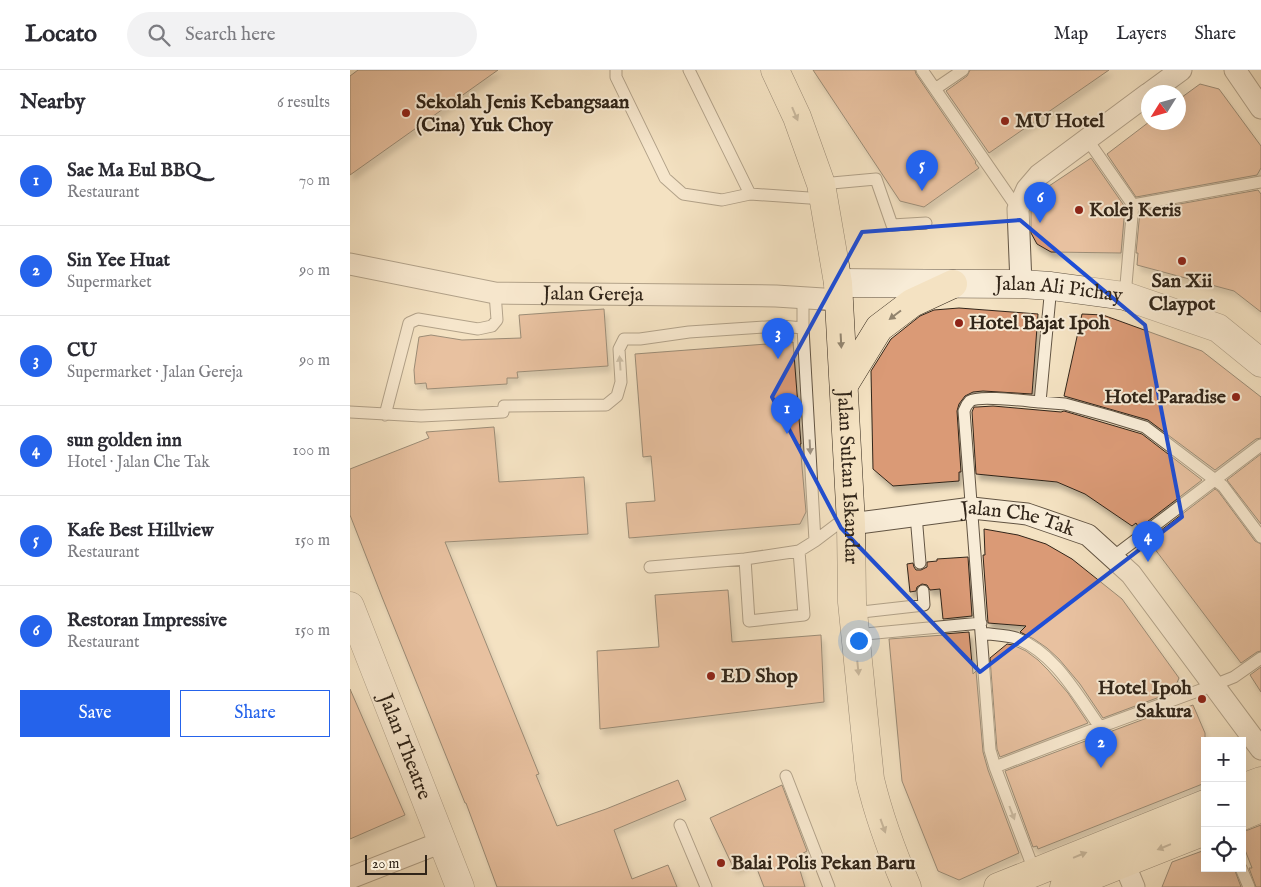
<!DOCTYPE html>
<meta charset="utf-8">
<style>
:root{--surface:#fff;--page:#f2f2f3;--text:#2b2b33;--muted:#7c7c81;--line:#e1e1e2;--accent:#2563eb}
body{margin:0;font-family:"IM FELL English",serif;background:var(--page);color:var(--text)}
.controls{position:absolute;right:15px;bottom:15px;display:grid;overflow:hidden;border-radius:0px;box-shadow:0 5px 20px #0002}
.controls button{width:45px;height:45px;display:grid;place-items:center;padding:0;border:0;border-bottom:1px solid var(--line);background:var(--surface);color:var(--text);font:25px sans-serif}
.compass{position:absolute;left:791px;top:15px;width:45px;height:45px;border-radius:50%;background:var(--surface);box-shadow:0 5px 20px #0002;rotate:233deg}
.scale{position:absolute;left:15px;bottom:12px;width:62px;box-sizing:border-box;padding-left:5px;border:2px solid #312519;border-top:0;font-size:14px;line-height:18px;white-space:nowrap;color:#312519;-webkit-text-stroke:4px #f8ecd7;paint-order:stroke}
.you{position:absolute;left:508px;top:570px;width:18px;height:18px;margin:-12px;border:4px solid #fff;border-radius:50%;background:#1a73e8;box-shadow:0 0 0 8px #1a73e833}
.badge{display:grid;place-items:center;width:32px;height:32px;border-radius:50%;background:var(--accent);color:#fff;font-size:16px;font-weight:700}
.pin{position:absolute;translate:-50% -41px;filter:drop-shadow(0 1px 2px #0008)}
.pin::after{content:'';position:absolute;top:26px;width:18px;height:15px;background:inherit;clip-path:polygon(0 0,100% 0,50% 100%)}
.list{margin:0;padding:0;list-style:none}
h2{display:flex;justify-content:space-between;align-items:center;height:65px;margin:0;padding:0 20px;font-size:21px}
h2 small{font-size:16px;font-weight:400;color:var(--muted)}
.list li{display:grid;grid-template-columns:32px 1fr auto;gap:15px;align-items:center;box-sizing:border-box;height:90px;padding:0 20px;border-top:1px solid var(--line)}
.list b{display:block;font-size:19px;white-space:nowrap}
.list p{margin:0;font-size:16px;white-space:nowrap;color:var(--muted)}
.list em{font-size:16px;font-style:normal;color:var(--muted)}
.actions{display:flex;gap:10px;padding:15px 20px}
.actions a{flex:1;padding:11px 0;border:1px solid var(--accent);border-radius:0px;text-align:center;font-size:18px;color:var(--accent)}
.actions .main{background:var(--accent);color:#fff}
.icon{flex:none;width:28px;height:28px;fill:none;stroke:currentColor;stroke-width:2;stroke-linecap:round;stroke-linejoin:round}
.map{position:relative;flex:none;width:911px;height:817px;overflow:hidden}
header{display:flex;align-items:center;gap:30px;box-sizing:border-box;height:70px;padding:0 25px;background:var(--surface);border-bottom:1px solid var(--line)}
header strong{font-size:24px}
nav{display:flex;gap:28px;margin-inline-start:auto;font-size:18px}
.search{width:350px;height:45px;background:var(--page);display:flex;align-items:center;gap:12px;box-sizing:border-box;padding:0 18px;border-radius:28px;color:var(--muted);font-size:19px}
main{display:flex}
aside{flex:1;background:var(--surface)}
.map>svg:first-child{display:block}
.building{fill:#da9a76;stroke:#312519;filter:url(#shadow)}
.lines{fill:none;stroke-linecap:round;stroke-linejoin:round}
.service-casing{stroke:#625443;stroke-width:13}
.minor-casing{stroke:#625443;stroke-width:23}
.tertiary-casing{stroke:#625443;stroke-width:29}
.primary-casing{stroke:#312519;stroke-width:29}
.trunk-casing{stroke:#312519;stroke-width:29}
.service{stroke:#f8ecd7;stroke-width:11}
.minor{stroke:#f8ecd7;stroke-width:21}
.tertiary{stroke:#f8ecd7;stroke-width:28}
.primary{stroke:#f4e2c2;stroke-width:28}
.trunk{stroke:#f4e2c2;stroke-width:28}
.oneway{fill:#92846e}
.oneway2{fill:#9e9282}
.marked{fill:none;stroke:#1d4ed8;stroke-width:4;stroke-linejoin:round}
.poi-dot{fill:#8f2418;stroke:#f8ecd7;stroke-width:2}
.labels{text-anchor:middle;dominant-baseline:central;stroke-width:4;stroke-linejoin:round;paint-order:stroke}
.poi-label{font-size:20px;font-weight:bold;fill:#312519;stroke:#f8ecd7;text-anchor:start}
.street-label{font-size:20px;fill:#312519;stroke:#f8ecd7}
</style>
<header>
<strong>Locato</strong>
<div class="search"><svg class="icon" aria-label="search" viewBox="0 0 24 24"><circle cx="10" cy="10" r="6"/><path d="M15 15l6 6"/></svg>Search here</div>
<nav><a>Map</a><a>Layers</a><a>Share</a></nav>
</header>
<main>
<aside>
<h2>Nearby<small>6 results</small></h2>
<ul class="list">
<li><span class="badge">1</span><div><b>Sae Ma Eul BBQ</b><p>Restaurant</p></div><em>70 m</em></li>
<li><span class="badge">2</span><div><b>Sin Yee Huat</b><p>Supermarket</p></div><em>90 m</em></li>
<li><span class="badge">3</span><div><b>CU</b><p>Supermarket · Jalan Gereja</p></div><em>90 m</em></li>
<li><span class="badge">4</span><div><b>sun golden inn</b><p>Hotel · Jalan Che Tak</p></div><em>100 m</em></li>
<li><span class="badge">5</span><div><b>Kafe Best Hillview</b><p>Restaurant</p></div><em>150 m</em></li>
<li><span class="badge">6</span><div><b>Restoran Impressive</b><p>Restaurant</p></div><em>150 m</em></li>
</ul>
<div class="actions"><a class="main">Save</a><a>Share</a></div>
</aside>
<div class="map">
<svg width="911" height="817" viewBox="0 0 911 817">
<defs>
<filter id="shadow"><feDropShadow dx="3" dy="5.5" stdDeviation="2.5" flood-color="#0004"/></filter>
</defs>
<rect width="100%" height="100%" fill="#f4e2c2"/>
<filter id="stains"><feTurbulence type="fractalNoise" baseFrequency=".004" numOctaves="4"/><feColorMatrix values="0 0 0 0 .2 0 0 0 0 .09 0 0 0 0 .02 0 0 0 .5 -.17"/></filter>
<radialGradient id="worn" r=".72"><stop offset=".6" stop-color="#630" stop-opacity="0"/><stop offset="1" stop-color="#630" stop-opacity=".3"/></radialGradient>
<path class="building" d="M 8,0 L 148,0 L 0,105 L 0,6 Z
M 463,0 L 565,0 L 566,4 L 626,92 L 625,93 L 629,98 L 574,137 L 550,131 Z
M 620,0 L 759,0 L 639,83 L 596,21 L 617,6 Z
M 850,14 L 869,19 L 911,76 L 911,98 L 907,105 L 786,127 L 757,84 L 799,52 L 828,52 L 828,30 Z
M 741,88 L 775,137 L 771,183 L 701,182 L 687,174 L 681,163 L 681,141 L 686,128 L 693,120 Z
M 908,120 L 911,124 L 911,242 L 884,221 L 787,195 L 788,183 L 786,183 L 790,141 Z
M 609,238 L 688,244 L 682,324 L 633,321 L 623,322 L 615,326 L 609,334 L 607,341 L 611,402 L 609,402 L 609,411 L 543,416 L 523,399 L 521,301 L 541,269 L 570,246 L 584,240 Z
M 254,239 L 258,296 L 167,302 L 168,308 L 157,308 L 157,314 L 77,319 L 76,313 L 65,314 L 64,300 L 69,267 L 81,265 L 112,270 L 171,268 L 169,245 Z
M 732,244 L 753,245 L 852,281 L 911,327 L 911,368 L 906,369 L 865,400 L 798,350 L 714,326 Z
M 443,272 L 451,374 L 450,374 L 456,442 L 450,454 L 279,468 L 276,433 L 305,431 L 301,386 L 293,387 L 285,284 Z
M 643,336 L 711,342 L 714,341 L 792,364 L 852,410 L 789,458 L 786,453 L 782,456 L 735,424 L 707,412 L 626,404 L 622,342 L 624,337 L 627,337 Z
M 144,357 L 149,412 L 234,407 L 238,464 L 95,472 L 189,704 L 186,705 L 207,756 L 256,739 L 328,710 L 336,730 L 264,760 L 282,809 L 318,795 L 327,817 L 147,817 L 116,733 L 115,733 L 32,527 L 0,445 L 0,399 L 79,368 L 76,362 Z
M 911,384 L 911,454 L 877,410 Z
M 865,419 L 868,421 L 905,471 L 911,474 L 911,581 L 907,582 L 891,593 L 798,470 Z
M 634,459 L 668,465 L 696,474 L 722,489 L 772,529 L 829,608 L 823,622 L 753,648 L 730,614 L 709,589 L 697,578 L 684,569 L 670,562 L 676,556 L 638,553 L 633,485 L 635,485 Z
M 618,487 L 622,546 L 593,549 L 590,519 L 580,520 L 577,515 L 572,514 L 567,517 L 566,521 L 560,522 L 557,494 L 563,493 L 564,497 L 566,500 L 571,500 L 577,497 L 577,492 L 587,491 L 587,489 Z
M 378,520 L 382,572 L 471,565 L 474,632 L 250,659 L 247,581 L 309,577 L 305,525 Z
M 619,562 L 623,604 L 626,601 L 633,682 L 638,700 L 669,783 L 609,810 L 588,801 L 552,711 L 539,569 L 594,565 L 594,564 Z
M 657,574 L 663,575 L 676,581 L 688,590 L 698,600 L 718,623 L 738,653 L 650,687 L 647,679 L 640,588 Z
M 911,597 L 911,622 L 900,605 Z
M 0,619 L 55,745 L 0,769 Z
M 843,635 L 855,663 L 855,713 L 688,779 L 687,776 L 683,777 L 655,701 L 813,642 L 810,647 Z
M 432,715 L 457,781 L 446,787 L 455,817 L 414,817 L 404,791 L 384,799 L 360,748 Z
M 911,755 L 911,817 L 906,817 L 899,798 L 902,798 L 892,772 L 892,761 L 898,760 Z
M 855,780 L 855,798 L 884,798 L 891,817 L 812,817 L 822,792 Z"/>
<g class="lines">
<defs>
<path id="service" d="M 266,0 L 266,7 L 315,108 L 333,124 L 372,130 L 400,124 L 474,129
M 339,0 L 400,124
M 572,0 L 668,139
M 585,19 L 613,0
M 737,69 L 783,135 L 775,226
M 471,114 L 526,109 L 542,155 L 576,153
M 783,135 L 911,112
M 453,227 L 453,258 L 465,471
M 690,332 L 715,334 L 759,346 L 795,357 L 873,416 L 911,467
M 0,342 L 71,346 L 153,342 L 154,336 L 256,335 L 267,326 L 271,312 L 269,279 L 274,269 L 290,269 L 339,262 L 431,256 L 453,258
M 35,345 L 59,253 L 68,249 L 128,259 L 142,256 L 147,250 L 145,223
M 566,445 L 570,493
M 449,481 L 454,545 L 399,551 L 395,489 L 449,481 L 465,471 L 498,446
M 763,487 L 911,375
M 300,497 L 395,489
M 503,543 L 574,535 L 573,521
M 632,563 C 643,565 656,565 666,568 C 705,583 727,625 750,657
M 505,565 L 631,553
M 645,697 L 750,657 L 864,615 L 884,607 L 911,588
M 436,706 L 479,817
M 330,755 L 356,817
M 891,798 L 899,817
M 685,803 L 645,697 L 640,680 L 614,341 C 615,338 617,334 620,331 C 629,325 677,331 690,332 L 701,216"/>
<g id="minor">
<path d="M 885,0 L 911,38"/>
<path d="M 801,22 L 831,0"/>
<path id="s1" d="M 0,194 L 145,223 L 426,226 L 489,230"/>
<path d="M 671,214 L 668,139 L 677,119 L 689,105 L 798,24"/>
<path id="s2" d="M 501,454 L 622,438 L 677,444 L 738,465 L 781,504 L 911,679"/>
<path d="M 774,793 L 784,817"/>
<path d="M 0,808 L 92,772"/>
</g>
<g id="tertiary">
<path id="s3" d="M 488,213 L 671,214 L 701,216 L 775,226 L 868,258 L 911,293"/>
<path id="s4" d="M 0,536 L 110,817"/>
</g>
<path id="primary" d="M 892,718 L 911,711
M 892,746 L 911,738
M 648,817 L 855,734
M 714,817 L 855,761"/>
<g id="trunk">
<path id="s5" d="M 425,0 L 447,47 L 471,114 L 488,213 L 501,454 L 502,532 L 520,709 C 529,747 542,782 557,817"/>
<path d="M 494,315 L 529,258 L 562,233 L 603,214"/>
</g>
</defs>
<use href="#service" class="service-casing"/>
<use href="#minor" class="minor-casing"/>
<use href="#tertiary" class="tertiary-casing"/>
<use href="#primary" class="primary-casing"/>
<use href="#trunk" class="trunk-casing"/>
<use href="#service" class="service"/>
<use href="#minor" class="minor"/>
<use href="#tertiary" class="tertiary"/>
<use href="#primary" class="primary"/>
<use href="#trunk" class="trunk"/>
</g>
<defs><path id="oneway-solid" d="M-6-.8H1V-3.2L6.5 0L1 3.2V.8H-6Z" transform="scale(1.25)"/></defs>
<g class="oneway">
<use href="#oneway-solid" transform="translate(445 44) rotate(67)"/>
<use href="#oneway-solid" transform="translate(545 245) rotate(143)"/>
<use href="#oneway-solid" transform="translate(491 271) rotate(87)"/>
<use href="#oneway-solid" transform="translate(508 598) rotate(84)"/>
<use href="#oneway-solid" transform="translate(533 756) rotate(70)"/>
<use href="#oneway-solid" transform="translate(814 777) rotate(158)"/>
<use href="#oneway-solid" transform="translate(730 785) rotate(-22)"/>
</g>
<g class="oneway2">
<use href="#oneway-solid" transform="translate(270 293) rotate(-94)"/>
<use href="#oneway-solid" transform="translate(460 377) rotate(87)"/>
<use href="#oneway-solid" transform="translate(662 743) rotate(69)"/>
</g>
<path d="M0 0H911V817H0ZM 670,150 L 795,255 L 832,447 L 630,602 L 491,458 L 422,327 L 512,162 Z" fill="#f4e2c2" fill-opacity=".55" fill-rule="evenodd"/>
<path class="marked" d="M 670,150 L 795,255 L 832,447 L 630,602 L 491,458 L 422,327 L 512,162 Z"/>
<g class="poi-dot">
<circle cx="56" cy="43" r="5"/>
<circle cx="655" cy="51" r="5"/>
<circle cx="729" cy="140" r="5"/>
<circle cx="832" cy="191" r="5"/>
<circle cx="609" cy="253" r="5"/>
<circle cx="886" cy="327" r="5"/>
<circle cx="361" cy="606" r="5"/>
<circle cx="852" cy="629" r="5"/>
<circle cx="371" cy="793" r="5"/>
</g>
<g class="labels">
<g class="poi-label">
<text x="66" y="32">Sekolah Jenis Kebangsaan<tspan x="66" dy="23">(Cina) Yuk Choy</tspan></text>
<text x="665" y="51">MU Hotel</text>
<text x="739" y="140">Kolej Keris</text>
<text x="832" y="211" text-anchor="middle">San Xii<tspan x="832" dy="23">Claypot</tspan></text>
<text x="619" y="253">Hotel Bajat Ipoh</text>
<text x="876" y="327" text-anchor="end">Hotel Paradise</text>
<text x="371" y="606">ED Shop</text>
<text x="842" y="618" text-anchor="end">Hotel Ipoh<tspan x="842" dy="23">Sakura</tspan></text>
<text x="381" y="793">Balai Polis Pekan Baru</text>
</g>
<g class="street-label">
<text stroke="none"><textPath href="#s3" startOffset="221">Jalan Ali Pichay</textPath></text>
<text stroke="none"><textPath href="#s1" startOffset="246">Jalan Gereja</textPath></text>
<text stroke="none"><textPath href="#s5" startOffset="418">Jalan Sultan Iskandar</textPath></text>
<text stroke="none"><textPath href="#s2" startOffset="169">Jalan Che Tak</textPath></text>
<text stroke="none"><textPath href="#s4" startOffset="151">Jalan Theatre</textPath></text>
</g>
</g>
<rect width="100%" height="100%" filter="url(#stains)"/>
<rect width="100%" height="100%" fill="url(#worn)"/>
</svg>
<div class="controls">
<button>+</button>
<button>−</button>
<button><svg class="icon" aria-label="locate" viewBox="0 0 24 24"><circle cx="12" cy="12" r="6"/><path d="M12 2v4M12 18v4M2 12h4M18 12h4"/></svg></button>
</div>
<svg class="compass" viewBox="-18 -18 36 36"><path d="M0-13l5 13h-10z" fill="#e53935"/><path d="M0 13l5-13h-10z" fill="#7c7c81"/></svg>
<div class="scale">20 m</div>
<div class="you"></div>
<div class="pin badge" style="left:437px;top:364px">1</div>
<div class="pin badge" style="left:751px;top:698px">2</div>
<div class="pin badge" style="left:428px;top:289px">3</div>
<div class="pin badge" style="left:798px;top:492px">4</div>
<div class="pin badge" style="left:572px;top:121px">5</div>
<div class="pin badge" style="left:690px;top:153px">6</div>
</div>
</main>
